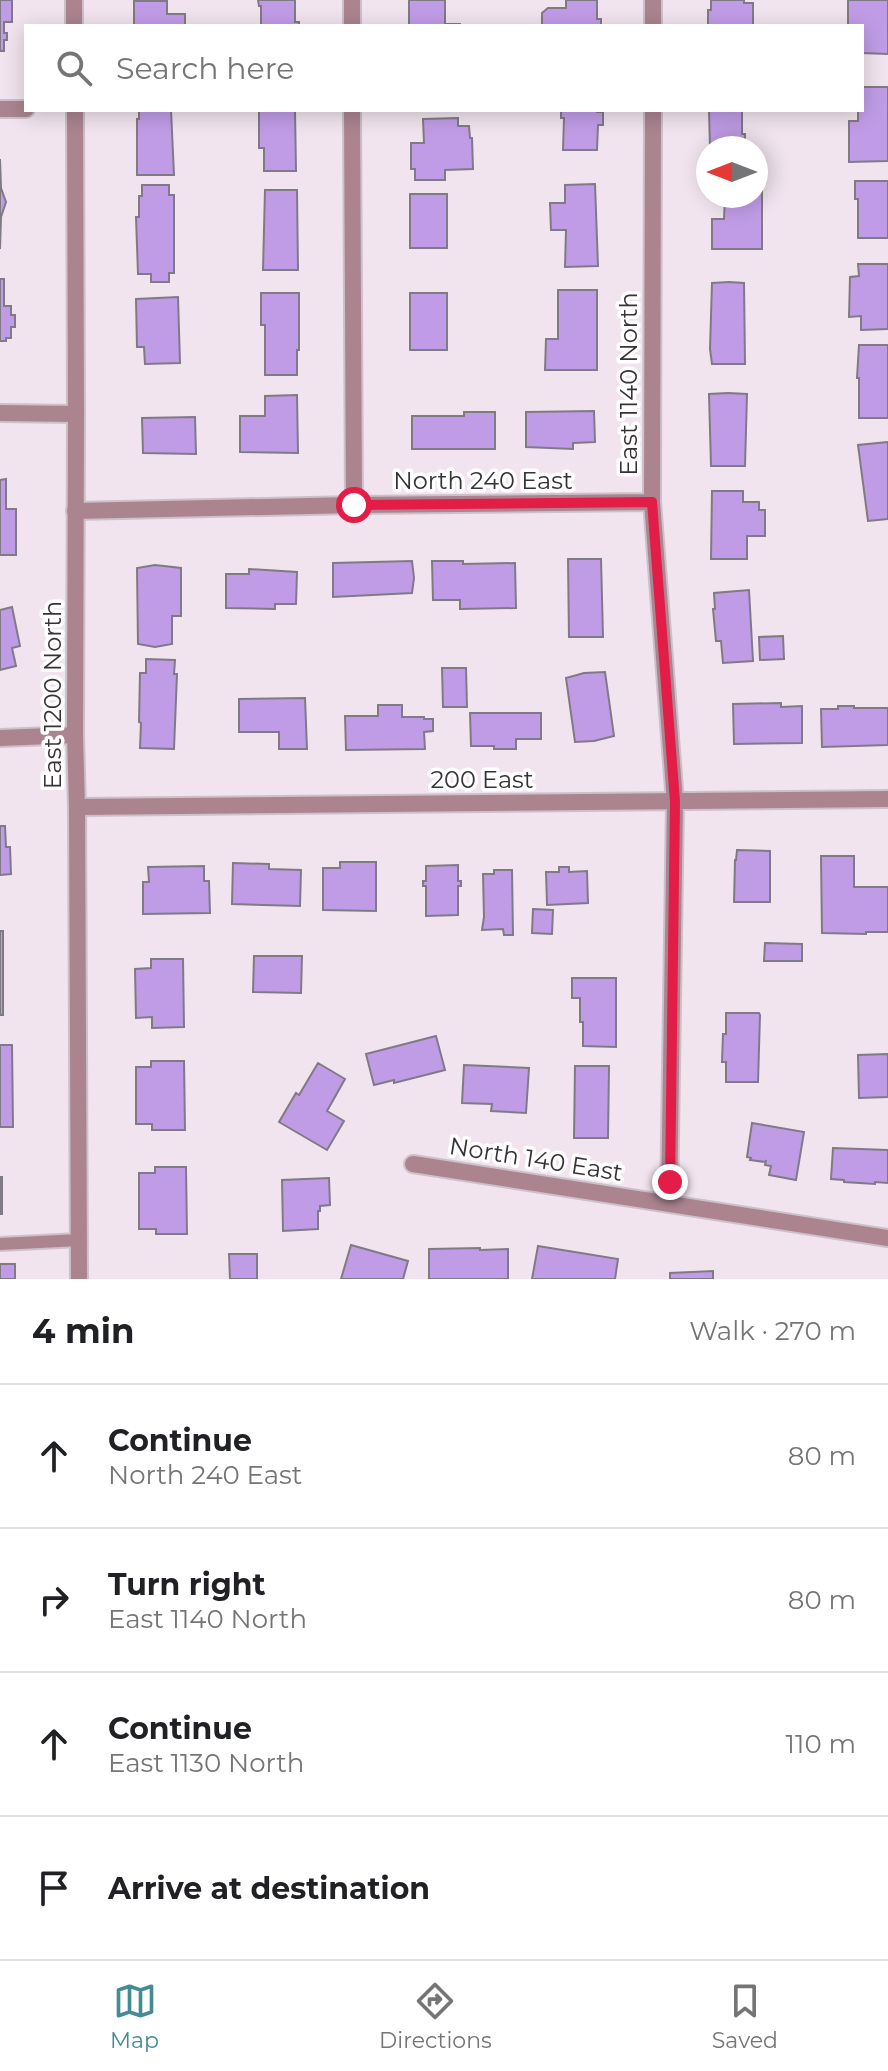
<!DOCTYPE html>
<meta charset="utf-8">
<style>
:root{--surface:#fff;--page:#f6f6f6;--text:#202124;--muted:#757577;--line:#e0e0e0;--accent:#448c91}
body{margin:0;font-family:Montserrat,sans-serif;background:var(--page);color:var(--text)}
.compass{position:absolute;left:696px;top:136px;width:72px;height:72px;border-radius:50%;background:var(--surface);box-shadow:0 4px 20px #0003;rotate:270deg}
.stop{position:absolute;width:24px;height:24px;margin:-18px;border:6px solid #e11d48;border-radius:50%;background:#fff}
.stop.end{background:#e11d48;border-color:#fff;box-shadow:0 2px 8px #0008}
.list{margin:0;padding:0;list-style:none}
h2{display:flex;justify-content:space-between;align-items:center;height:104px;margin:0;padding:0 32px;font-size:34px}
h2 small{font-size:26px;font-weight:400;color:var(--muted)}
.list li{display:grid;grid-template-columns:52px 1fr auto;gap:24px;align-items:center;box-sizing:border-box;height:144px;padding:0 32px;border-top:2px solid var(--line)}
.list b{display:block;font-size:30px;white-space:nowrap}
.list p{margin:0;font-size:26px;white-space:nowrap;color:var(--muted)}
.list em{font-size:26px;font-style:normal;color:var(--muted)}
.icon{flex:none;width:44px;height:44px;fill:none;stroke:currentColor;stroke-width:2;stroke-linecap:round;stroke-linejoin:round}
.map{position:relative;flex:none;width:888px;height:1279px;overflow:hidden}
.search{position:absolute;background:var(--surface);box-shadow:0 4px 20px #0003;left:24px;right:24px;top:24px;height:88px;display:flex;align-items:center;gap:20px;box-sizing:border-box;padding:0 28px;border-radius:0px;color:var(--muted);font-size:30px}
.sheet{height:680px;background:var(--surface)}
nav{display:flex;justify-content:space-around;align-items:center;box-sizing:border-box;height:112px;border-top:2px solid var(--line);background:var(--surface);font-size:22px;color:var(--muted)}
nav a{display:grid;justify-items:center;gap:4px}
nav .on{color:var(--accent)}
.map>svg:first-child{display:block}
.building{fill:#c09ce6;stroke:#807a86;stroke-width:2}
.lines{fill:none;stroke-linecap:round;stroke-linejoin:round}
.service-casing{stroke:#ccc0c9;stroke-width:16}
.minor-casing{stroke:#ccc0c9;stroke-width:20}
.tertiary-casing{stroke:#ccc0c9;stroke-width:20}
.service{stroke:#ab8490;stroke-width:12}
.minor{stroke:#ab8490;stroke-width:16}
.tertiary{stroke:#ab8490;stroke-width:16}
.route{stroke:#e11d48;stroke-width:10}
.labels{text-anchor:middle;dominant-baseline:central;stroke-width:7;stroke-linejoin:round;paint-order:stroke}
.street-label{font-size:24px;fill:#373236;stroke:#fff}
</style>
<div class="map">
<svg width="888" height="1279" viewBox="0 0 888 1279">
<rect width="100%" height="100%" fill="#f1e4ee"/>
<path class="building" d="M 0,0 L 12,0 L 12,22 L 4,22 L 4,33 L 7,33 L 7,40 L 4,40 L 4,51 L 0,51 Z
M 258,0 L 295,0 L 295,22 L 299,22 L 299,26 L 261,26 L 261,6 L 259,6 Z
M 409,0 L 445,0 L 445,24 L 460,24 L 460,26 L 409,26 Z
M 566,0 L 597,0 L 597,19 L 601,19 L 601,26 L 542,26 L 542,13 L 548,8 L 566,8 Z
M 711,0 L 744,0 L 744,3 L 753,3 L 753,26 L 708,26 L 708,10 L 711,10 Z
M 848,0 L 888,0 L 888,54 L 862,53 L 862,26 L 848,26 Z
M 134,1 L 167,1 L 167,14 L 185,14 L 185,26 L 134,26 Z
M 862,87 L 888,87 L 888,161 L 849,162 L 849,121 L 858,121 L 858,110 L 862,110 Z
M 139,110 L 171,110 L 174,175 L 137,175 L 137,119 L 139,119 Z
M 259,110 L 295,110 L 296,171 L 264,171 L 264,148 L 259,148 Z
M 561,110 L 597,110 L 597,112 L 603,112 L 603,125 L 598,125 L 597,150 L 563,150 L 564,118 L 561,118 Z
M 709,110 L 742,110 L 742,134 L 745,134 L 745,148 L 710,148 Z
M 458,118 L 458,126 L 469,126 L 470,138 L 472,138 L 473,169 L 445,170 L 445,180 L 415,180 L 415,169 L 411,169 L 411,143 L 424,143 L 423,119 Z
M 0,159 L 1,188 L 6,202 L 1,217 L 0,249 Z
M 855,181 L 888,181 L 888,238 L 858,238 L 858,199 L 855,199 Z
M 595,184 L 598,266 L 565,267 L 566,230 L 551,230 L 550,203 L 565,203 L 565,185 Z
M 142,185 L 169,185 L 169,195 L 174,195 L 174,273 L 169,273 L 169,282 L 151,282 L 151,274 L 138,274 L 136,217 L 139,217 L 139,196 L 142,196 Z
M 756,188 L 762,188 L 762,249 L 712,249 L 712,219 L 724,219 L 725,196 L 756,196 Z
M 265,190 L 297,190 L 298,270 L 263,270 Z
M 410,194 L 447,194 L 447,248 L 410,248 Z
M 858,264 L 888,264 L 888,329 L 861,330 L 861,316 L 849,317 L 850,277 L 859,276 Z
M 0,279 L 4,279 L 4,306 L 11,306 L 11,315 L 15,315 L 15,327 L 11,327 L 11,338 L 6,338 L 6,341 L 0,341 Z
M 729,282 L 744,283 L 745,364 L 712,364 L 710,349 L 712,283 Z
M 558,290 L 597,290 L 597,370 L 545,370 L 546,339 L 558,339 Z
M 261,293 L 299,293 L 299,350 L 297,350 L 297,375 L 265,375 L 265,325 L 261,325 Z
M 410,293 L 447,293 L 447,350 L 410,350 Z
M 178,297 L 180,363 L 145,364 L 144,347 L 137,347 L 136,299 Z
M 859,345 L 888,345 L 888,418 L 859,418 L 859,378 L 857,378 Z
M 728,393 L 747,394 L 745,466 L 711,466 L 709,394 Z
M 297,395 L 298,453 L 240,452 L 240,416 L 265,416 L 265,396 Z
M 594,411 L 595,442 L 573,443 L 573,449 L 526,447 L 526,412 Z
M 464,412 L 495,412 L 495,449 L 412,449 L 412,416 L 464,416 Z
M 195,417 L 196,454 L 143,453 L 142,418 Z
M 888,442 L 888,519 L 868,521 L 858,445 Z
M 6,479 L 6,509 L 16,509 L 16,555 L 0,555 L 0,480 Z
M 712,491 L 743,491 L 743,502 L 759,502 L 759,510 L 765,510 L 765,536 L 747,536 L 747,559 L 711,559 Z
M 568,559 L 601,559 L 603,637 L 569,637 Z
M 412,561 L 414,578 L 412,593 L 333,597 L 333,563 Z
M 432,561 L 463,561 L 463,564 L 515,563 L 516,608 L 460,609 L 460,600 L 433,600 Z
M 155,565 L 181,568 L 181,616 L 172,616 L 172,644 L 155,647 L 138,644 L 137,568 Z
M 249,569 L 297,572 L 296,604 L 275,604 L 275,609 L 226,608 L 226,574 L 249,574 Z
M 749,590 L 753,661 L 723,663 L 721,641 L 716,641 L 713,609 L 715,609 L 714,593 Z
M 12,607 L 20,646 L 12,648 L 16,666 L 0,670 L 0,610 Z
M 783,636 L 784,659 L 760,660 L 759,637 Z
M 146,659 L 175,660 L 174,674 L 177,674 L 174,749 L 140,748 L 141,723 L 139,722 L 140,673 L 146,673 Z
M 442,668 L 466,668 L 467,707 L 443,707 Z
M 605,672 L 614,736 L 594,741 L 575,742 L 566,678 L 584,673 Z
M 305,698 L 307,749 L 279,749 L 279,732 L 239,732 L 239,699 Z
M 781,703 L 781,707 L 802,706 L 802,743 L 734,744 L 733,704 Z
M 378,705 L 402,705 L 402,717 L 424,717 L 424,719 L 433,719 L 433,731 L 424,732 L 425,749 L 346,750 L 345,716 L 378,716 Z
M 838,706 L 854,706 L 854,708 L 888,708 L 888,745 L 822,747 L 821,709 L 838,709 Z
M 470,713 L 541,713 L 541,739 L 516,739 L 516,749 L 494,749 L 494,746 L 471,746 Z
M 0,826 L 5,826 L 6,847 L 10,847 L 11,874 L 0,875 Z
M 737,850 L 770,851 L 770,902 L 734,902 L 735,860 L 736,860 Z
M 821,856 L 854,856 L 854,887 L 888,887 L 888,932 L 866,932 L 866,934 L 822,933 Z
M 340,862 L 376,862 L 376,911 L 323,910 L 323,868 L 340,868 Z
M 233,863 L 269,864 L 269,869 L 301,870 L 300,906 L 232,904 Z
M 458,865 L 458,881 L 461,881 L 461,886 L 458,886 L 458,915 L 426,916 L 426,886 L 423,886 L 423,881 L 426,881 L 426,866 Z
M 204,866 L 204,881 L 209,881 L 210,913 L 143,914 L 143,882 L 149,882 L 148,867 Z
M 559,867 L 569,867 L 569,872 L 587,871 L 588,903 L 547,905 L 546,872 L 559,872 Z
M 494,870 L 512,870 L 513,935 L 504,935 L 503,929 L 482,930 L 484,917 L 483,874 L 494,874 Z
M 533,909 L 553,910 L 552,934 L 532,933 Z
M 0,931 L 3,931 L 3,1015 L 0,1015 Z
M 765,943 L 802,944 L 802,961 L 764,961 Z
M 254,956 L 302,956 L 301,993 L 253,992 Z
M 151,959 L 183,959 L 184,1027 L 152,1028 L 152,1017 L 136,1018 L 135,969 L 151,968 Z
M 572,978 L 616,978 L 616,1047 L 583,1046 L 583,1022 L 580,1022 L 580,998 L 572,998 Z
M 726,1013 L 759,1013 L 760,1015 L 758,1082 L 726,1082 L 726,1062 L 722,1062 L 723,1034 L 726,1034 Z
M 436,1036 L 445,1070 L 394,1083 L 394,1080 L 374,1085 L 366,1054 Z
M 0,1045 L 12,1045 L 13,1127 L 0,1127 Z
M 888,1054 L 888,1097 L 859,1098 L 858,1055 Z
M 151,1061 L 184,1061 L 185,1130 L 152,1130 L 152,1124 L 136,1124 L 136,1067 L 151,1067 Z
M 318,1063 L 345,1079 L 327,1111 L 344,1121 L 327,1150 L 279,1122 L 296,1093 L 299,1095 Z
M 464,1065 L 529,1068 L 526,1113 L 491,1111 L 492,1104 L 462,1103 Z
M 575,1066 L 609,1066 L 608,1138 L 574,1138 Z
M 752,1123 L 804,1132 L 796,1180 L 769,1175 L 771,1166 L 765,1165 L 766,1160 L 765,1162 L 750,1160 L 751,1158 L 747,1157 Z
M 833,1148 L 888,1150 L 888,1183 L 875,1182 L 875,1184 L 844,1182 L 844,1180 L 831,1179 Z
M 155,1167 L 186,1167 L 187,1234 L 156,1234 L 156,1229 L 139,1229 L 139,1173 L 155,1173 Z
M 0,1177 L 2,1177 L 2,1214 L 0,1214 Z
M 329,1178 L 330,1205 L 320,1206 L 320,1211 L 318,1211 L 318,1229 L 283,1231 L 282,1180 Z
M 351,1245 L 408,1261 L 403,1279 L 341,1279 Z
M 538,1246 L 618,1259 L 615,1279 L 532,1279 Z
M 480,1248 L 480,1250 L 508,1249 L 508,1279 L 429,1279 L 429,1249 Z
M 229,1254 L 257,1254 L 257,1279 L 230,1279 Z
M 0,1264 L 15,1264 L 15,1279 L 0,1279 Z
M 713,1271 L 713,1279 L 670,1279 L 670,1273 Z"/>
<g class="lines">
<defs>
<path id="service" d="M 0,1244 L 79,1240"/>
<path id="minor" d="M 352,0 L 352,26
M 653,26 L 653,0
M 0,109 L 26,109
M 352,110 L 354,505
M 653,110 L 652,502 L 675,802 L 669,1204
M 0,413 L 76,414
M 75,511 L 354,505 L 652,502
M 0,738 L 75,735
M 77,807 L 888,799
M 413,1164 L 888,1238"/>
<path id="tertiary" d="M 74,0 L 74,26
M 75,110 L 76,414 L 75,735 L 77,807 L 79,1279"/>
</defs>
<use href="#service" class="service-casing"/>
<use href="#minor" class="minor-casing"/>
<use href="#tertiary" class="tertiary-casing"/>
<use href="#service" class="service"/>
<use href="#minor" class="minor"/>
<use href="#tertiary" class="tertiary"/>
</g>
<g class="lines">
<path class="route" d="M 354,505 L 652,502 L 675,802 L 670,1182"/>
</g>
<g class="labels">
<g class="street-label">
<text transform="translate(628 384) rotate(-90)">East 1140 North</text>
<text x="483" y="480">North 240 East</text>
<text transform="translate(52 695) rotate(-90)">East 1200 North</text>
<text x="482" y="779">200 East</text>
<text transform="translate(536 1159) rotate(9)">North 140 East</text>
</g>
</g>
</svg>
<svg class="compass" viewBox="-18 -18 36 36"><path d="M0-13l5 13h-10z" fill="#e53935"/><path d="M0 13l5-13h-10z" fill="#757577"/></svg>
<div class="stop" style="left:354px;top:505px"></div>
<div class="stop end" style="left:670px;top:1182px"></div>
<div class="search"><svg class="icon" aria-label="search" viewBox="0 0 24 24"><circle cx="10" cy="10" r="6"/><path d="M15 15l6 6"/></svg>Search here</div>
</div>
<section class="sheet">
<h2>4 min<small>Walk · 270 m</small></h2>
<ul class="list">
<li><svg class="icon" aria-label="ahead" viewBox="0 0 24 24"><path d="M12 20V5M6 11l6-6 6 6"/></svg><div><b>Continue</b><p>North 240 East</p></div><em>80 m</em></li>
<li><svg class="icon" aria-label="right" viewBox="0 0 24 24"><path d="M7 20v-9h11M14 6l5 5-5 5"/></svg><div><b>Turn right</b><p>East 1140 North</p></div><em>80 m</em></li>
<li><svg class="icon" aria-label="ahead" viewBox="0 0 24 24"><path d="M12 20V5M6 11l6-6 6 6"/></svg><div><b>Continue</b><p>East 1130 North</p></div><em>110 m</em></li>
<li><svg class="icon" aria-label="arrive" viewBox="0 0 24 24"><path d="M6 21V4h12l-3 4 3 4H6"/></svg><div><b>Arrive at destination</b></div></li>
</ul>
</section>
<nav>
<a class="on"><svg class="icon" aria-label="map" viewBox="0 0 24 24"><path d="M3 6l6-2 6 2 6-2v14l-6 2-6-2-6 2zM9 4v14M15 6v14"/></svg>Map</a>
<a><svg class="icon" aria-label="directions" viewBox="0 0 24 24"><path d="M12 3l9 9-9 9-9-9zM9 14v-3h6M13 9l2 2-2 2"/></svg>Directions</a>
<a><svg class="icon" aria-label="saved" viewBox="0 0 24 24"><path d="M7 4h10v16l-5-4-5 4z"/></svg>Saved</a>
</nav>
